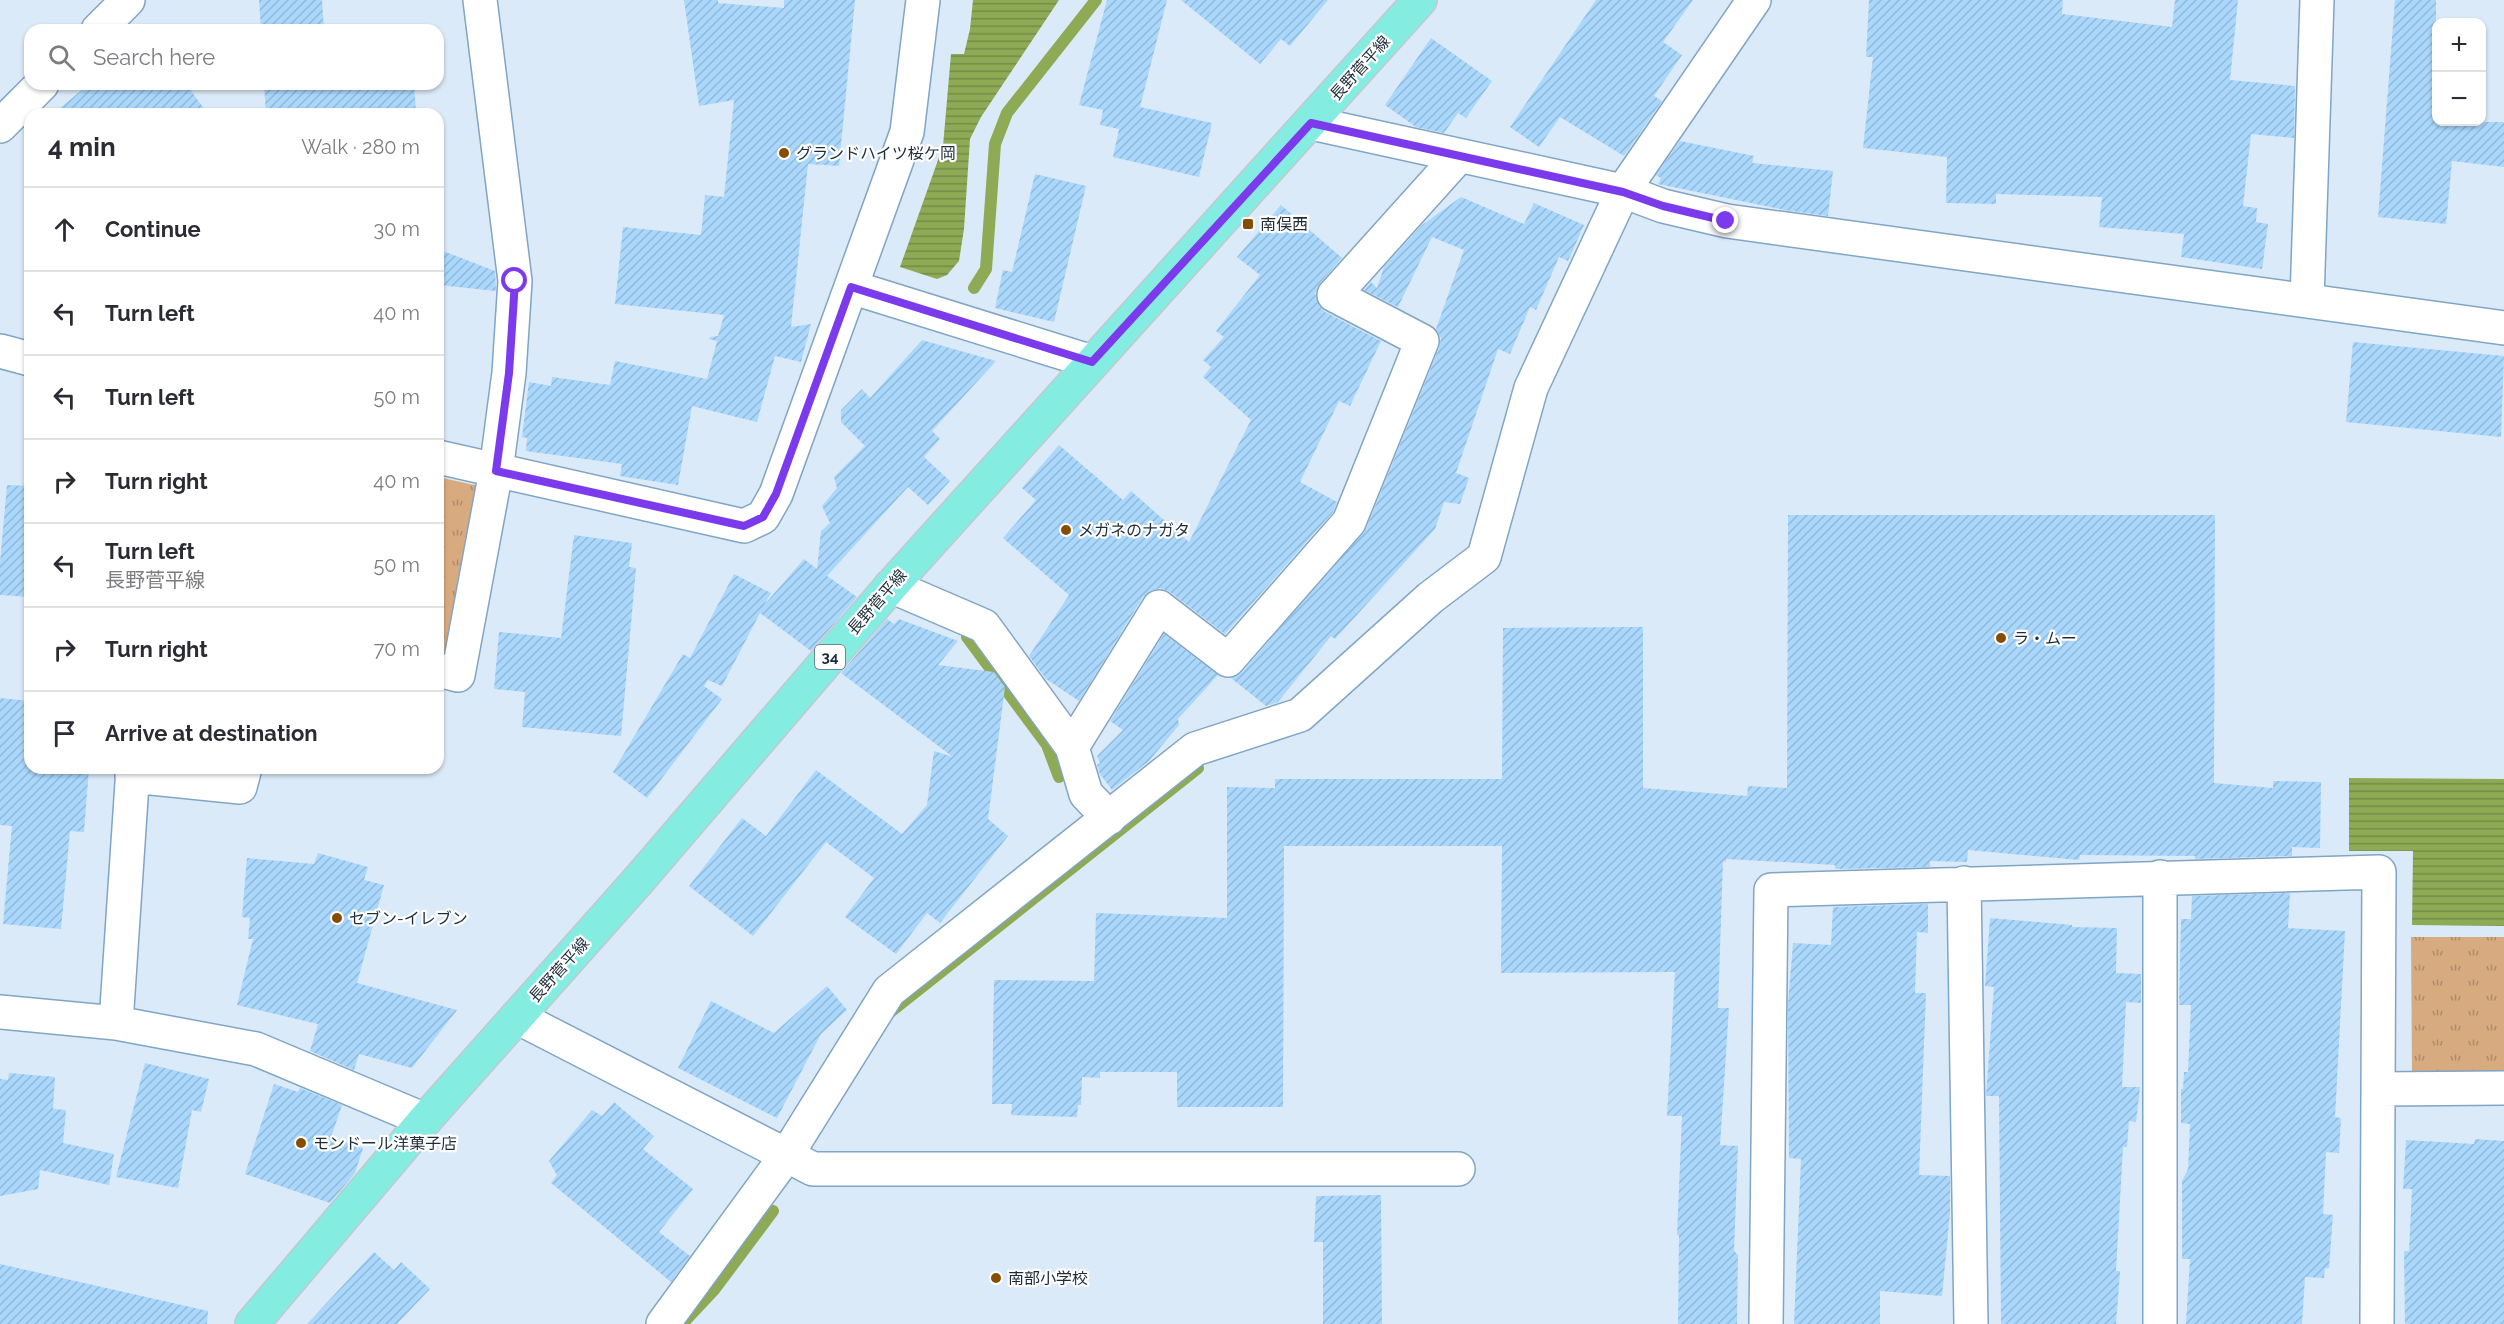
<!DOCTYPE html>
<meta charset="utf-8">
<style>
:root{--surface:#fff;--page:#f2f2f3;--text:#2b2b33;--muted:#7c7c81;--line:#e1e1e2}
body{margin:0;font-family:Raleway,"Noto Sans JP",sans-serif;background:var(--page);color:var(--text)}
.controls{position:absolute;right:18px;top:18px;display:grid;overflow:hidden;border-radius:12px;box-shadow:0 2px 4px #0004}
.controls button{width:54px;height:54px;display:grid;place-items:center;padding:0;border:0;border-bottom:2px solid var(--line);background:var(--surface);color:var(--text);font:30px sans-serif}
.stop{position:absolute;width:18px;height:18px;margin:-14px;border:4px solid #7c3aed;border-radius:50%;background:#fff}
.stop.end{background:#7c3aed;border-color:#fff;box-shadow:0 2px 6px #0008}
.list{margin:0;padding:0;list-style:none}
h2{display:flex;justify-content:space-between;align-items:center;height:78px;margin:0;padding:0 24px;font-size:26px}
h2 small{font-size:20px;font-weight:400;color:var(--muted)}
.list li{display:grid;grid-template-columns:39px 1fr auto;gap:18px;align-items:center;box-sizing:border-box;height:84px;padding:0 24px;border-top:2px solid var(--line)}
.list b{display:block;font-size:22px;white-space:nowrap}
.list p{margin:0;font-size:20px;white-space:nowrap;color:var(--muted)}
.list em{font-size:20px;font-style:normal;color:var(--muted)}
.icon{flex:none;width:33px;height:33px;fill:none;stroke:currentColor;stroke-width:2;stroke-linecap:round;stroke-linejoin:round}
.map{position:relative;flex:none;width:2504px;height:1324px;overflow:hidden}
.search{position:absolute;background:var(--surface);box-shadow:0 2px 4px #0004;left:24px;top:24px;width:420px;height:66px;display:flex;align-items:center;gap:15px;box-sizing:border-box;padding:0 21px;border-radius:18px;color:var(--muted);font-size:22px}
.panel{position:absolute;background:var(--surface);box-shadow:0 2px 4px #0004;left:24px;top:108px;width:420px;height:666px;border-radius:18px}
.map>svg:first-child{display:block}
.grass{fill:url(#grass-tufts)}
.water{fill:url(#water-rules)}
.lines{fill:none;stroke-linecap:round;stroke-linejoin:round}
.stream{stroke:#8faa55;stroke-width:12}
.building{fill:url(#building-hatch)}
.minor-casing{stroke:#80a5c5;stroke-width:36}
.major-casing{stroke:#c4c8cc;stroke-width:36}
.minor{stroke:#fff;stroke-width:33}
.major{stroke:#85ece1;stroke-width:33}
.route{stroke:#7c3aed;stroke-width:8}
.poi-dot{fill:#864d00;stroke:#fff;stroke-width:2}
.labels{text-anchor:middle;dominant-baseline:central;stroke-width:4.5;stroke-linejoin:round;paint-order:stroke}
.shield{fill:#fff;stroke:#626c75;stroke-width:1.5}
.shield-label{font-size:15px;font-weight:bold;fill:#1e2d3a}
.street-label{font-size:16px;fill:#1e2d3a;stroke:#fff}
.poi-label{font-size:16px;fill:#1e2d3a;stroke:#fff;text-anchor:start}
</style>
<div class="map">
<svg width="2504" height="1324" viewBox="0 0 2504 1324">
<defs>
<pattern id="grass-tufts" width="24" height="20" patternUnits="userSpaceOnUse" patternTransform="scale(1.5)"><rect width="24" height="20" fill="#d8aa80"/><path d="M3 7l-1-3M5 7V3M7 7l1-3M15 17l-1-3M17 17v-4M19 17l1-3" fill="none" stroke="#af8b6a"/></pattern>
<pattern id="water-rules" width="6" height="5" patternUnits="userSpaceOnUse" patternTransform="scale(1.5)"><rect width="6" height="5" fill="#8faa55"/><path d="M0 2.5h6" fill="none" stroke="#748b47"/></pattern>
<pattern id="building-hatch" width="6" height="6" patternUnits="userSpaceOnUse" patternTransform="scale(1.5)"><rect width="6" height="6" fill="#aad7fc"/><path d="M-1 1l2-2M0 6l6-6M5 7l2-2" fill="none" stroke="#92b9d9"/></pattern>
</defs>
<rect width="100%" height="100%" fill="#dbeaf8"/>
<path class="grass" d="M 438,477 L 479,486 L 447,651 L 438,649 Z
M 2411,937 L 2504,937 L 2504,1073 L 2412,1073 Z"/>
<path class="water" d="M 973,0 L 1059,0 L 981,117 L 970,139 L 964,229 L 959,261 L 947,275 L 937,279 L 900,267 L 943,146 L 951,54 L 964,54 L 970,29 Z
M 2349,778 L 2504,779 L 2504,926 L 2412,925 L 2413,851 L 2349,851 Z"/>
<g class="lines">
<path class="stream" d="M 974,288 L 986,269 L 995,144 L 1007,113 L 1096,0
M 967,637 L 1047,745 L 1059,777
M 889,1013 L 1198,768
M 682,1324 L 714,1290 L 773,1211"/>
</g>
<path class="building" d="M 259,0 L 322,0 L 324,30 L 261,30 Z
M 684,0 L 718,0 L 718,3 L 784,8 L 784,0 L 855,0 L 839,166 L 808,164 L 791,327 L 811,324 L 801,362 L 775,356 L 757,422 L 692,406 L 678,485 L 620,476 L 622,464 L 526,451 L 527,438 L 522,437 L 529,382 L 551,386 L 552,377 L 610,385 L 615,361 L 707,379 L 717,341 L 709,339 L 710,337 L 718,336 L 724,315 L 615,304 L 623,227 L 701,235 L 705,195 L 724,197 L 734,100 L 699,106 Z
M 1107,0 L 1167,0 L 1140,107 L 1212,123 L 1199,177 L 1113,157 L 1119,129 L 1100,125 L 1103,110 L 1079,105 Z
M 1181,0 L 1328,0 L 1290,46 L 1281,39 L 1260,64 Z
M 1596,0 L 1693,0 L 1663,42 L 1682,55 L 1654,96 L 1662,101 L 1624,156 L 1560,117 L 1539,147 L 1510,127 Z
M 1869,0 L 2063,0 L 2062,14 L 2172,27 L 2175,0 L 2238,0 L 2230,80 L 2295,86 L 2294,138 L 2251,134 L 2243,206 L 2257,208 L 2256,222 L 2268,224 L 2262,269 L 2181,257 L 2184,234 L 2099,227 L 2102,197 L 1996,194 L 1996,204 L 1946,203 L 1947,157 L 1863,148 L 1873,57 L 1866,57 Z
M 2395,0 L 2436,0 L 2436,122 L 2504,122 L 2504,167 L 2452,161 L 2446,224 L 2378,217 Z
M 1431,38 L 1492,81 L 1466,118 L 1458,113 L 1444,133 L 1416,127 L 1385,105 Z
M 89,84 L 186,84 L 208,114 L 53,114 Z
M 264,84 L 414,84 L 416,114 L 266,114 Z
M 1680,141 L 1754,156 L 1752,163 L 1833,171 L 1828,216 L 1785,210 L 1658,184 L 1661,178 L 1656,175 Z
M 1035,174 L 1086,186 L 1054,322 L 995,308 L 1003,270 L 1012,272 Z
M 1461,197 L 1524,224 L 1534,203 L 1584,225 L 1568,261 L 1559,257 L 1536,310 L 1530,307 L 1510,354 L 1498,349 L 1456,473 L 1469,478 L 1460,504 L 1444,502 L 1435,529 L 1335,639 L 1331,636 L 1278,702 L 1266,706 L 1231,678 L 1242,672 L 1366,529 L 1439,348 L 1441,338 L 1436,329 L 1464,250 L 1432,237 L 1398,307 L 1364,290 L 1371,282 L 1377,288 L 1384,267 L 1422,225 Z
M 1281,205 L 1342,258 L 1320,283 L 1315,293 L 1318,304 L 1325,312 L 1381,341 L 1350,406 L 1339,401 L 1300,482 L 1337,502 L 1333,512 L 1225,634 L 1170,592 L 1160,588 L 1150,591 L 1143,597 L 1079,701 L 1046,679 L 1029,656 L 1069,595 L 1003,538 L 1036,500 L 1022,488 L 1059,445 L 1123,500 L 1131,491 L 1189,542 L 1251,420 L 1203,377 L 1211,367 L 1203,360 L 1224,337 L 1216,331 L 1260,275 L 1237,257 Z
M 438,249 L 495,271 L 496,291 L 438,285 Z
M 922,340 L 996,361 L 932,431 L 940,439 L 924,457 L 950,481 L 928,505 L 908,487 L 827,576 L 857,597 L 811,651 L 760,613 L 722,686 L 708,680 L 704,686 L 722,699 L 647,798 L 613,772 L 683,654 L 690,658 L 734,574 L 771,593 L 764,605 L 804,559 L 817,569 L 821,531 L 830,523 L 822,506 L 837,488 L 834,477 L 865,446 L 841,422 L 841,410 L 862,389 L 870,398 Z
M 2353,342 L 2504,356 L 2501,437 L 2346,422 Z
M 7,485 L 30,486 L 30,597 L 0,595 L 0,563 Z
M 1788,515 L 2215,515 L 2214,783 L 2273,788 L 2273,781 L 2321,782 L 2320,848 L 2292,847 L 2292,856 L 2195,859 L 2195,856 L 2080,855 L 2079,860 L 1968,850 L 1967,862 L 1930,861 L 1930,867 L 1835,869 L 1835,865 L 1726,859 L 1726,862 L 1723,861 L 1718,1008 L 1729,1008 L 1720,1145 L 1738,1146 L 1734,1251 L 1738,1255 L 1737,1324 L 1678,1324 L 1679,1235 L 1677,1235 L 1682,1116 L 1667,1116 L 1675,972 L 1501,973 L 1502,846 L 1284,846 L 1283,1107 L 1177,1107 L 1177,1072 L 1100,1072 L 1100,1078 L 1082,1077 L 1081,1105 L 1078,1105 L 1077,1117 L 1011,1115 L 1012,1104 L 992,1104 L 994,980 L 1094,981 L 1096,913 L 1227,918 L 1227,787 L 1275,788 L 1275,779 L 1502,779 L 1503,628 L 1643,627 L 1643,788 L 1747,796 L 1748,786 L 1787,788 Z
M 574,535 L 632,543 L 629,567 L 636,568 L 621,736 L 522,727 L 525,692 L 494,689 L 499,632 L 561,638 Z
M 887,619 L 894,624 L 899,619 L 958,641 L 938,665 L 994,672 L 1005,687 L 988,819 L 1008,836 L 940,923 L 927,913 L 896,954 L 845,917 L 874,878 L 826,842 L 753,936 L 689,886 L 742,818 L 766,836 L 816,770 L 902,834 L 927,805 L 934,751 L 953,757 L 841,673 Z
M 1164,634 L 1218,675 L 1178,719 L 1179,725 L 1149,761 L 1112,790 L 1100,774 L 1097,765 L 1100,763 L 1097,756 L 1123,730 L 1110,721 Z
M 0,698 L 30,701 L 30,768 L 89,768 L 84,832 L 70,831 L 61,929 L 3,924 L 12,826 L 0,825 Z
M 318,853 L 368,867 L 364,880 L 384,885 L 357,983 L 457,1010 L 412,1068 L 359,1054 L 354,1070 L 310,1051 L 318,1024 L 237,1005 L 253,939 L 248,939 L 250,918 L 242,917 L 247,858 L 314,864 Z
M 2290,893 L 2288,928 L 2345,931 L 2335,1117 L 2341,1118 L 2339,1153 L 2326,1152 L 2323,1214 L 2333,1215 L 2329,1268 L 2325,1268 L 2324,1278 L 2305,1277 L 2302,1324 L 2186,1324 L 2190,1259 L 2182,1259 L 2182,1181 L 2188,1169 L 2190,1124 L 2181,1123 L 2181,1089 L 2183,1089 L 2184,1072 L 2188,1072 L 2191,1005 L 2179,1005 L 2181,919 L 2191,919 L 2192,896 Z
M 1928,904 L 1928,933 L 1917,932 L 1915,993 L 1926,993 L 1919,1175 L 1950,1176 L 1950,1213 L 1942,1296 L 1880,1291 L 1880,1324 L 1794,1324 L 1801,1159 L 1789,1158 L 1788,1004 L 1793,943 L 1831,945 L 1833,907 Z
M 1990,918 L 2072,925 L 2072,927 L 2117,928 L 2116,973 L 2141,974 L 2141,1003 L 2126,1002 L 2122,1087 L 2140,1087 L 2136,1122 L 2129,1121 L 2127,1147 L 2123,1147 L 2116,1271 L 2120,1271 L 2116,1324 L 2001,1324 L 1999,1096 L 1986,1096 L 1994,987 L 1985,986 Z
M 827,986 L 847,1010 L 821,1034 L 777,1118 L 678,1068 L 711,1001 L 774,1033 Z
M 145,1063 L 209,1079 L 201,1112 L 192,1110 L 178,1188 L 116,1177 Z
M 9,1073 L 55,1077 L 53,1109 L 66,1110 L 63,1143 L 114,1154 L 109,1185 L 40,1170 L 38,1189 L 0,1196 L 0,1079 L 8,1080 Z
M 274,1084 L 298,1092 L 300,1088 L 342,1105 L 331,1137 L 363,1148 L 355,1173 L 330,1203 L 245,1174 Z
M 614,1102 L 654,1136 L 643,1149 L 693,1189 L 659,1232 L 690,1256 L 671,1282 L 551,1183 L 557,1175 L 549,1161 L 592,1110 L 602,1116 Z
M 2475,1139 L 2504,1141 L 2504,1324 L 2405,1324 L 2404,1251 L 2409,1251 L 2412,1189 L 2403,1189 L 2406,1140 L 2474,1144 Z
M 1381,1195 L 1382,1324 L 1323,1324 L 1323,1242 L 1314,1242 L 1316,1196 Z
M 374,1252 L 394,1270 L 401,1262 L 430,1289 L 397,1324 L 307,1324 Z
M 0,1264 L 208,1311 L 207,1324 L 0,1324 Z"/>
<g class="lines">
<defs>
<path id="minor" d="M 98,30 L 128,0
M 1311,123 L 1623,191 L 1663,206 L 1727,221 L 2504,328
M 0,126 L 42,84
M 851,287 L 1092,362
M 2307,300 L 2317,0
M 0,351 L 30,359
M 438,457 L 744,526 L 763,517 L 776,494 L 907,132 L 923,0
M 891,586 L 984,626 L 1072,747 L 1086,794 L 1109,818
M 438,670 L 458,675 L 496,471 L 509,373 L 515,281 L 480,0
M 1072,747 L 1159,607 L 1228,660 L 1349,522 L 1422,341 L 1334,295 L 1459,156
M 132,776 L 240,787 L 245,768
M 1964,883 L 1971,1324
M 0,1012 L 116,1023 L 256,1049 L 425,1120
M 517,1017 L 813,1169 L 1458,1169
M 116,1023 L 133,768
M 2378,1089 L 2504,1088
M 663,1324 L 786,1156 L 889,991 L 1195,749 L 1300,715 L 1430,598 L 1484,557 L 1531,388 L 1623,191 L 1754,0
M 1766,1324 L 1771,890 L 2379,872 L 2377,1324
M 2160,1324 L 2160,877"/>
<path id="major" d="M 252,1324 L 425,1120 L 637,882 L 891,586 L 1420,0"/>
</defs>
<use href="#minor" class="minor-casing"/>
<use href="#major" class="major-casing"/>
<use href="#minor" class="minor"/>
<use href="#major" class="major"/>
</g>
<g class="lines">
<path class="route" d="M 515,281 L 509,373 L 496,471 L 744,526 L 763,517 L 776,494 L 851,287 L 1092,362 L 1311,123 L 1623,192 L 1663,206 L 1726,221"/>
</g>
<g class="poi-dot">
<circle cx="784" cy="153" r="6"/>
<rect x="1242" y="218" width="12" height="12" rx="3"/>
<circle cx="1066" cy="530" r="6"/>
<circle cx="2001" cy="638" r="6"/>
<circle cx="337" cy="918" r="6"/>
<circle cx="301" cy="1143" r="6"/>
<circle cx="996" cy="1278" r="6"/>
</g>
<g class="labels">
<rect class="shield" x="815" y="645" width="30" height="24" rx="4.5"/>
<g class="shield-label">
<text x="830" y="657">34</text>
</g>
<g class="street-label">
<text transform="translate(1360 68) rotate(-48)">長野菅平線</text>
<text transform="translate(877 602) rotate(-49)">長野菅平線</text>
<text transform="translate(559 970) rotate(-48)">長野菅平線</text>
</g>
<g class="poi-label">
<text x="796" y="153">グランドハイツ桜ケ岡</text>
<text x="1260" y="224">南俣西</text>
<text x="1078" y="530">メガネのナガタ</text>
<text x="2013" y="638">ラ・ムー</text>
<text x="349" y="918">セブン-イレブン</text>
<text x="313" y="1143">モンドール洋菓子店</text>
<text x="1008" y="1278">南部小学校</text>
</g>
</g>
</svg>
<div class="controls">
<button>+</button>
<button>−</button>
</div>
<div class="stop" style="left:515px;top:281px"></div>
<div class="stop end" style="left:1726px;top:221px"></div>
<div class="search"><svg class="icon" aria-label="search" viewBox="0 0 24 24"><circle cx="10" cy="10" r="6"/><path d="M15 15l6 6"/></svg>Search here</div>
<section class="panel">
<h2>4 min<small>Walk · 280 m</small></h2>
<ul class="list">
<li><svg class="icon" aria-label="ahead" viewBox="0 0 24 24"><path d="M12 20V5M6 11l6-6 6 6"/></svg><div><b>Continue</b></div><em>30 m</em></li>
<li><svg class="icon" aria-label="left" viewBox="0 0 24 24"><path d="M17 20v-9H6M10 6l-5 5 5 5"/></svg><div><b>Turn left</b></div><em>40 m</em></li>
<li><svg class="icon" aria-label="left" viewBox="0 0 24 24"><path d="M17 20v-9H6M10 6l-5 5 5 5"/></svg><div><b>Turn left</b></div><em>50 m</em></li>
<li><svg class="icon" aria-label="right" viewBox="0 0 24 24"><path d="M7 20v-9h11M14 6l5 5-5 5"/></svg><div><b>Turn right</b></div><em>40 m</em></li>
<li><svg class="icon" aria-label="left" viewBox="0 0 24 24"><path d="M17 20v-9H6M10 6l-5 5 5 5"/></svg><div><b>Turn left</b><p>長野菅平線</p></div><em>50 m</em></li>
<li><svg class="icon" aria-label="right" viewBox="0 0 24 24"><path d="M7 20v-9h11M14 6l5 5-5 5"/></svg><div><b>Turn right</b></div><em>70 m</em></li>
<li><svg class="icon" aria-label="arrive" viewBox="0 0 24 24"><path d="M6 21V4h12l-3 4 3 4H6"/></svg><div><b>Arrive at destination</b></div></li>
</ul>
</section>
</div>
